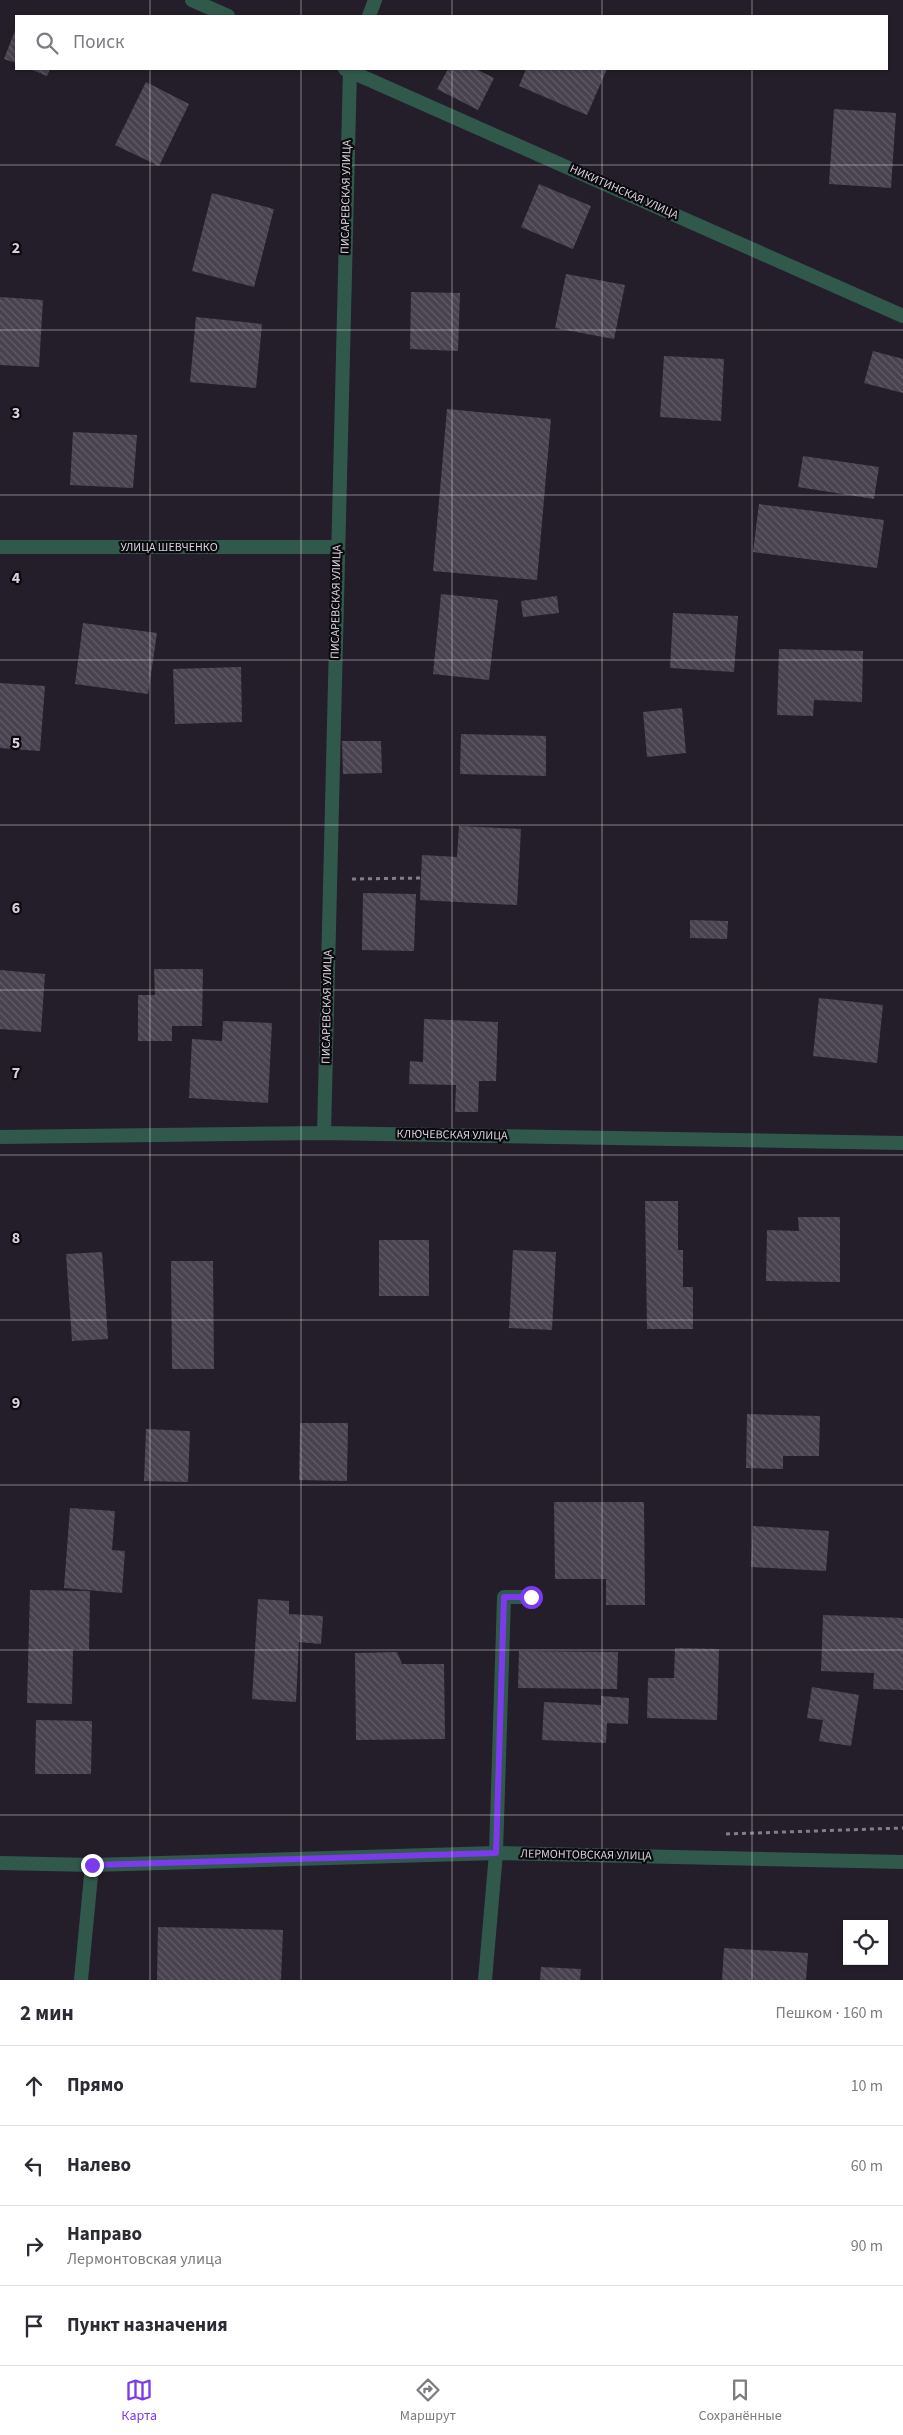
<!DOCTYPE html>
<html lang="ru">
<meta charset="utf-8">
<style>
:root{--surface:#fff;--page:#f2f2f3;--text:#2b2b33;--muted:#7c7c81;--line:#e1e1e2;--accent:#7c3aed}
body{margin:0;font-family:"Source Sans 3",sans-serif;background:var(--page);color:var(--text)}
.controls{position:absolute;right:15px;bottom:15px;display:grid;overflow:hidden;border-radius:0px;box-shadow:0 1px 4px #0004}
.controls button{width:45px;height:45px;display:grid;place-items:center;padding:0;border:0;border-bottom:1px solid var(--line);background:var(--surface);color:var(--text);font:25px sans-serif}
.stop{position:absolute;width:15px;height:15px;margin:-11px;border:4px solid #7c3aed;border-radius:50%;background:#fff}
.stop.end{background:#7c3aed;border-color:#fff;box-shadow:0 1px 5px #0008}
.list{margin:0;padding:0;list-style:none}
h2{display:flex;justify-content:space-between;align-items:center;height:65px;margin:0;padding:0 20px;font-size:21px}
h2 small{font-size:16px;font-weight:400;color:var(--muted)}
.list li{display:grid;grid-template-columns:32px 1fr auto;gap:15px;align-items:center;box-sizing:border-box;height:80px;padding:0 20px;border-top:1px solid var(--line)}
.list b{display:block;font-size:19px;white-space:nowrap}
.list p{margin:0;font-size:16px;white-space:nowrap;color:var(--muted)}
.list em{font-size:16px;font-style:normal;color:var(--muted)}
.icon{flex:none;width:28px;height:28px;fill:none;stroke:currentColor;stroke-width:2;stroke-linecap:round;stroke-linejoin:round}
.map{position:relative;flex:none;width:903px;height:1980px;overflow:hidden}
.search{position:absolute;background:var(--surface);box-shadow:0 1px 4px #0004;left:15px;right:15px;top:15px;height:55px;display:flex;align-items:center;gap:12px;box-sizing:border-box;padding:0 18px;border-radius:0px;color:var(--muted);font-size:19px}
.sheet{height:385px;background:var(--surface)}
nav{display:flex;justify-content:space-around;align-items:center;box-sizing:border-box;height:70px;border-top:1px solid var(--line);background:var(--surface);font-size:14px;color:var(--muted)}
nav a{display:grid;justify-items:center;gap:2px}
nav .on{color:var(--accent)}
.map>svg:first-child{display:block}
.building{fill:url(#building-back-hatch)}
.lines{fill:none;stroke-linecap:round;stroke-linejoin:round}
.path{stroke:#827d87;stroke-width:3;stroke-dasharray:4 4;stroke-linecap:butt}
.service{stroke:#31594b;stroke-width:14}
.minor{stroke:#31594b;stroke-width:14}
.tertiary{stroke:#31594b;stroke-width:14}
.route{stroke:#7c3aed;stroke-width:6}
.grid{fill:none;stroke:#d5d2d9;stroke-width:1;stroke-opacity:0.55}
.labels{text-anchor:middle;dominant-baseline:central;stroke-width:4.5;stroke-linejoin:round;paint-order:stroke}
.street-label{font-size:12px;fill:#d5d2d9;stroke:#0c090e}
.grid-label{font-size:16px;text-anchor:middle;font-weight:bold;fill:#d5d2d9;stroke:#0c090e;stroke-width:4.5;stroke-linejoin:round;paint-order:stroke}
</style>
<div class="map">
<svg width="903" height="1980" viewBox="0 0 903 1980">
<defs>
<pattern id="building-back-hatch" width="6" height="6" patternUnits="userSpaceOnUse" patternTransform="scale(1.25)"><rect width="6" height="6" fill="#48424f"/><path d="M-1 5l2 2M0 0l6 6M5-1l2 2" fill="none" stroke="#625c68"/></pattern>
</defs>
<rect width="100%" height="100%" fill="#241e2a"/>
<path class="building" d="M 16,28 L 16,63 L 4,59 Z
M 30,69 L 50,69 L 47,76 Z
M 448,69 L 476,69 L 494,78 L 478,110 L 437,89 Z
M 526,69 L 607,69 L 587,115 L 519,86 Z
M 146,82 L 189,104 L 159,166 L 115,145 Z
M 834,109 L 896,113 L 891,188 L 829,184 Z
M 539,184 L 591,206 L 573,249 L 521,227 Z
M 212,193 L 274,209 L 254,287 L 192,271 Z
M 566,274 L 625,285 L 614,339 L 555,328 Z
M 411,292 L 460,293 L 458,351 L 410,349 Z
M 0,297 L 43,300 L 39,367 L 0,365 Z
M 196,317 L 262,324 L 256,388 L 190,382 Z
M 873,351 L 903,359 L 903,393 L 864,383 Z
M 664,356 L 724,359 L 721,421 L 660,417 Z
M 447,409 L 551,419 L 537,580 L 433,571 Z
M 73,432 L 137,435 L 133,488 L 70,485 Z
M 803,456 L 879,467 L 874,499 L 798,487 Z
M 759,504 L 884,520 L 877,568 L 753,552 Z
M 441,594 L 498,600 L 489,680 L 433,674 Z
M 557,596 L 559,613 L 523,617 L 521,601 Z
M 673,613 L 738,616 L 734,672 L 670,668 Z
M 83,623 L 157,633 L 148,694 L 75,684 Z
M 779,649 L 863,651 L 862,702 L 814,700 L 813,716 L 777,715 Z
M 241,667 L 242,722 L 175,724 L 173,669 Z
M 0,683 L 45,686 L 40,751 L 0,748 Z
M 682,708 L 686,753 L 647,757 L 643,712 Z
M 461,734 L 546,736 L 546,776 L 460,774 Z
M 342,741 L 381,741 L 382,773 L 343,774 Z
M 459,826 L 521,829 L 517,905 L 420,900 L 422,855 L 457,857 Z
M 363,893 L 416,894 L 414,951 L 362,950 Z
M 690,920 L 728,921 L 727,939 L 690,938 Z
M 154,969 L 203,969 L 202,1026 L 172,1026 L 172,1041 L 138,1041 L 138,995 L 155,995 Z
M 0,970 L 45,974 L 41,1032 L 0,1029 Z
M 819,998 L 883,1005 L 877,1063 L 813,1056 Z
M 424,1019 L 498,1022 L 496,1081 L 479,1081 L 478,1112 L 455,1112 L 456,1085 L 409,1084 L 410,1061 L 423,1062 Z
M 223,1021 L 272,1023 L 268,1103 L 189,1098 L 192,1039 L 222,1041 Z
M 645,1201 L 678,1201 L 678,1250 L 683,1250 L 683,1287 L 693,1287 L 693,1329 L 647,1329 Z
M 798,1217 L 840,1217 L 840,1282 L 766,1281 L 767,1230 L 799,1231 Z
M 379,1240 L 429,1240 L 429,1296 L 379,1296 Z
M 513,1250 L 556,1252 L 552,1330 L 509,1328 Z
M 102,1252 L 108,1339 L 72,1341 L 66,1254 Z
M 171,1261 L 213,1261 L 214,1369 L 172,1369 Z
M 747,1414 L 820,1416 L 819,1456 L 783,1456 L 783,1469 L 746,1468 Z
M 300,1423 L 348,1423 L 347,1481 L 299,1480 Z
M 146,1429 L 190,1431 L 188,1482 L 144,1481 Z
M 554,1502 L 644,1502 L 645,1605 L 606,1605 L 606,1579 L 555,1579 Z
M 70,1508 L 115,1511 L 112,1550 L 125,1551 L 122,1593 L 64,1588 Z
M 753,1526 L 829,1531 L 826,1571 L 751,1567 Z
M 30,1590 L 90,1591 L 89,1650 L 73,1649 L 72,1704 L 27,1703 Z
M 258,1599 L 289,1601 L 289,1614 L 323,1616 L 321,1644 L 299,1642 L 296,1702 L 252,1699 Z
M 823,1615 L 903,1618 L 903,1690 L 873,1689 L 874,1673 L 821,1671 Z
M 675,1648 L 719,1649 L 717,1720 L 647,1718 L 648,1678 L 674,1678 Z
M 519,1651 L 618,1652 L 617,1689 L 518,1688 Z
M 397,1652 L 402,1664 L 444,1664 L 445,1739 L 356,1740 L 355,1653 Z
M 812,1687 L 859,1695 L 851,1746 L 819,1741 L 823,1720 L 807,1718 Z
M 601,1696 L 629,1698 L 628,1724 L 607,1723 L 606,1743 L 542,1740 L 544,1702 L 601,1705 Z
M 36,1720 L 92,1721 L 91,1774 L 35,1774 Z
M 158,1927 L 283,1930 L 281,1980 L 157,1980 Z
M 724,1948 L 808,1953 L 806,1980 L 722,1980 Z
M 541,1967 L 581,1969 L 580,1980 L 540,1980 Z"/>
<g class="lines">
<path class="path" d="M 352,879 L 421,878
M 726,1834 L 903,1828"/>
<path class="service" d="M 485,1980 L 496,1853"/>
<path class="minor" d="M 369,16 L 375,0
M 0,547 L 338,547
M 324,1133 L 350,69
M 0,1137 L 324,1133 L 903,1143
M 496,1853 L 504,1597 L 531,1597
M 81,1980 L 92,1865"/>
<path class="tertiary" d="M 192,0 L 228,16
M 345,69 L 903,316
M 0,1863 L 92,1865 L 496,1853 L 903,1862"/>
</g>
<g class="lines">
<path class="route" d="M 92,1865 L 496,1853 L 504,1597 L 531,1597"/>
</g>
<path class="grid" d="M 150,0 L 150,16M 301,0 L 301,16M 452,0 L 452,16M 602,0 L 602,16M 752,0 L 752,16M 150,69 L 150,1980M 301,69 L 301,1980M 452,69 L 452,1980M 602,69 L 602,1980M 752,69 L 752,1980M 0,165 L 903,165M 0,330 L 903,330M 0,495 L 903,495M 0,660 L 903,660M 0,825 L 903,825M 0,990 L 903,990M 0,1155 L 903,1155M 0,1320 L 903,1320M 0,1485 L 903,1485M 0,1650 L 903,1650M 0,1815 L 903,1815"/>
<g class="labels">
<g class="street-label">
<text transform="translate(624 192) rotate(24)">НИКИТИНСКАЯ УЛИЦА</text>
<text transform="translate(346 197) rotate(-89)">ПИСАРЕВСКАЯ УЛИЦА</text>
<text x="169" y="547">УЛИЦА ШЕВЧЕНКО</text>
<text transform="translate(336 602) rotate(-89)">ПИСАРЕВСКАЯ УЛИЦА</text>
<text transform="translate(327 1007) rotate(-89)">ПИСАРЕВСКАЯ УЛИЦА</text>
<text transform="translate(452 1135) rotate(1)">КЛЮЧЕВСКАЯ УЛИЦА</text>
<text transform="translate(586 1855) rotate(1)">ЛЕРМОНТОВСКАЯ УЛИЦА</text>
</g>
</g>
<g class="grid-label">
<text x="16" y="253">2</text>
<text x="16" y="418">3</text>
<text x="16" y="583">4</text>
<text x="16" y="748">5</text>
<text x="16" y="913">6</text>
<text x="16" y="1078">7</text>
<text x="16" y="1243">8</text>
<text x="16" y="1408">9</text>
</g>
</svg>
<div class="controls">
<button><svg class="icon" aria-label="locate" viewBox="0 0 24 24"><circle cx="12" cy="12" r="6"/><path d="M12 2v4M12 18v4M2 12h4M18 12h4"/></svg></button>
</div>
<div class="stop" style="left:531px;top:1597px"></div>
<div class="stop end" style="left:92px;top:1865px"></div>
<div class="search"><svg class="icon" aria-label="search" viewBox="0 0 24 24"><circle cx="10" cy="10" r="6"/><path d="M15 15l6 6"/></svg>Поиск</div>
</div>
<section class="sheet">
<h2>2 мин<small>Пешком · 160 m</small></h2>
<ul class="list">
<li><svg class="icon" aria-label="ahead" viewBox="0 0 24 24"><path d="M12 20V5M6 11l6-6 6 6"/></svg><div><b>Прямо</b></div><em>10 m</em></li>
<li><svg class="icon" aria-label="left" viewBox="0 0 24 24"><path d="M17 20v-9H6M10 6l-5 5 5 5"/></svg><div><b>Налево</b></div><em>60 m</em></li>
<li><svg class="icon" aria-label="right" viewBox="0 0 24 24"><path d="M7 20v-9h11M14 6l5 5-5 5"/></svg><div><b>Направо</b><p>Лермонтовская улица</p></div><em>90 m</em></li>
<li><svg class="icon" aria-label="arrive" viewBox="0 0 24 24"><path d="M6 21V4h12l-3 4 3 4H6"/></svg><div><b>Пункт назначения</b></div></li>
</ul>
</section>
<nav>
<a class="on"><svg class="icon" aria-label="map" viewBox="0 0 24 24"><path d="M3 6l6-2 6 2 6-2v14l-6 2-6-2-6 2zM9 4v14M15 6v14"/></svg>Карта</a>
<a><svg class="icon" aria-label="directions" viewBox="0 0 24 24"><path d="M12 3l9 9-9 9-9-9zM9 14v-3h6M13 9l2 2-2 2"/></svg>Маршрут</a>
<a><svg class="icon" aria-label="saved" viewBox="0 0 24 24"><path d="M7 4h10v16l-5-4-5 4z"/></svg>Сохранённые</a>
</nav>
